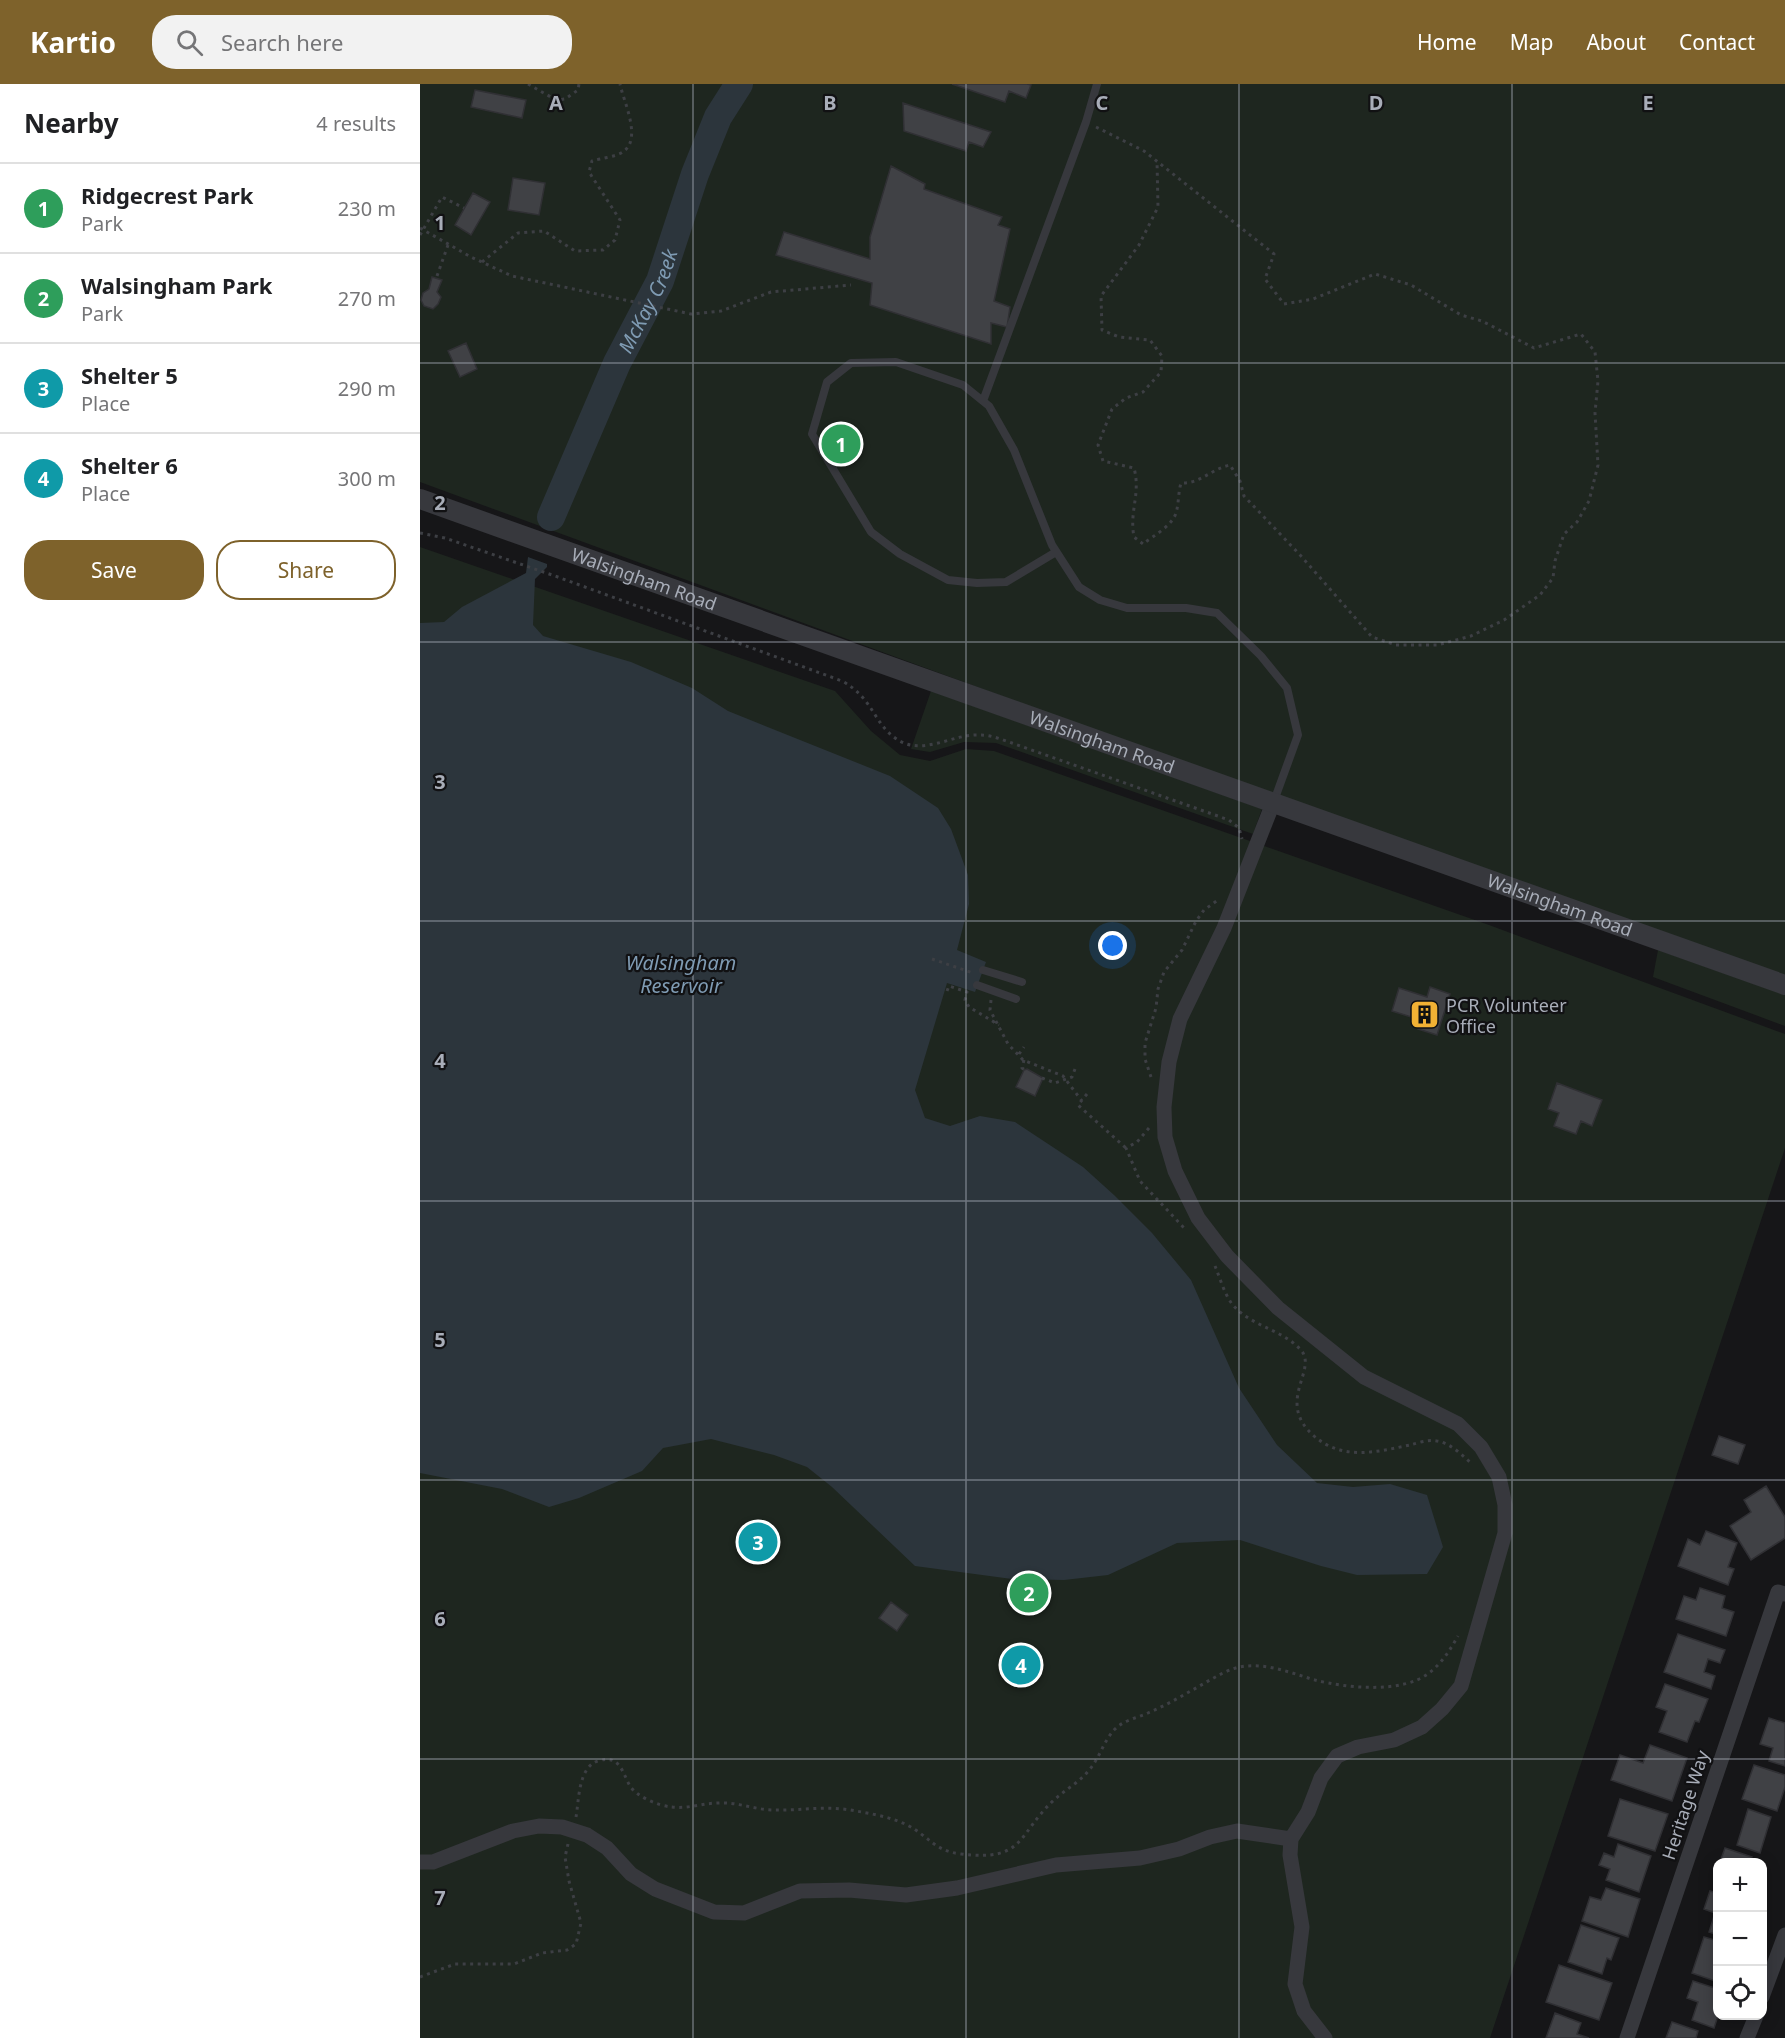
<!DOCTYPE html>
<meta charset="utf-8">
<style>
:root{--surface:#fff;--page:#f2f2f2;--text:#202124;--muted:#757577;--line:#e0e0e0;--accent:#7e622b}
body{margin:0;font-family:"Noto Sans",sans-serif;background:var(--page);color:var(--text)}
.controls{position:absolute;right:18px;bottom:18px;display:grid;overflow:hidden;border-radius:12px;box-shadow:0 3px 15px #0003}
.controls button{width:54px;height:54px;display:grid;place-items:center;padding:0;border:0;border-bottom:2px solid var(--line);background:var(--surface);color:var(--text);font:30px sans-serif}
.you{position:absolute;left:693px;top:862px;width:21px;height:21px;margin:-15px;border:4px solid #fff;border-radius:50%;background:#1a73e8;box-shadow:0 0 0 9px #1a73e833}
.badge{display:grid;place-items:center;width:39px;height:39px;border-radius:50%;background:var(--accent);color:#fff;font-size:20px;font-weight:700}
.pin{position:absolute;translate:-50% -50%;border:3px solid #fff;box-shadow:0 2px 6px #0006}
.list{margin:0;padding:0;list-style:none}
h2{display:flex;justify-content:space-between;align-items:center;height:78px;margin:0;padding:0 24px;font-size:26px}
h2 small{font-size:20px;font-weight:400;color:var(--muted)}
.list li{display:grid;grid-template-columns:39px 1fr auto;gap:18px;align-items:center;box-sizing:border-box;height:90px;padding:0 24px;border-top:2px solid var(--line)}
.list b{display:block;font-size:22px;white-space:nowrap}
.list p{margin:0;font-size:20px;white-space:nowrap;color:var(--muted)}
.list em{font-size:20px;font-style:normal;color:var(--muted)}
.actions{display:flex;gap:12px;padding:18px 24px}
.actions a{flex:1;padding:14px 0;border:2px solid var(--accent);border-radius:24px;text-align:center;font-size:21px;color:var(--accent)}
.actions .main{background:var(--accent);color:#fff}
.icon{flex:none;width:33px;height:33px;fill:none;stroke:currentColor;stroke-width:2;stroke-linecap:round;stroke-linejoin:round}
.map{position:relative;flex:none;width:1365px;height:1954px;overflow:hidden}
header{display:flex;align-items:center;gap:36px;box-sizing:border-box;height:84px;padding:0 30px;background:var(--accent);color:#fff}
header strong{font-size:28px}
nav{display:flex;gap:33px;margin-inline-start:auto;font-size:21px}
.search{width:420px;height:54px;background:var(--page);display:flex;align-items:center;gap:15px;box-sizing:border-box;padding:0 21px;border-radius:24px;color:var(--muted);font-size:22px}
main{display:flex}
aside{flex:1;background:var(--surface)}
.map>svg:first-child{display:block}
.green{fill:#1e261f}
.water{fill:#2c353c}
.lines{fill:none;stroke-linecap:round;stroke-linejoin:round}
.river{stroke:#2c353c;stroke-width:28}
.building{fill:#404145;stroke:#303034;stroke-width:1.5}
.path{stroke:#3d3f44;stroke-width:3;stroke-dasharray:3 4.5;stroke-linecap:butt}
.service{stroke:#37383d;stroke-width:8}
.minor{stroke:#37383d;stroke-width:15}
.tertiary{stroke:#37383d;stroke-width:20}
.grid{fill:none;stroke:#a8adb8;stroke-width:1.5;stroke-opacity:0.55}
.labels{text-anchor:middle;dominant-baseline:central;stroke-width:4.5;stroke-linejoin:round;paint-order:stroke}
.street-label{font-size:18px;fill:#a8adb8;stroke:#111113}
.poi-label{font-size:18px;fill:#a8adb8;stroke:#111113;text-anchor:start}
.water-label{font-size:20px;font-style:italic;fill:#7f9bb3;stroke:#111113}
.grid-label{font-size:20px;text-anchor:middle;font-weight:bold;fill:#a8adb8;stroke:#111113;stroke-width:4.5;stroke-linejoin:round;paint-order:stroke}
</style>
<header>
<strong>Kartio</strong>
<div class="search"><svg class="icon" aria-label="search" viewBox="0 0 24 24"><circle cx="10" cy="10" r="6"/><path d="M15 15l6 6"/></svg>Search here</div>
<nav><a>Home</a><a>Map</a><a>About</a><a>Contact</a></nav>
</header>
<main>
<aside>
<h2>Nearby<small>4 results</small></h2>
<ul class="list">
<li><span class="badge" style="background:#2e9e5b">1</span><div><b>Ridgecrest Park</b><p>Park</p></div><em>230 m</em></li>
<li><span class="badge" style="background:#2e9e5b">2</span><div><b>Walsingham Park</b><p>Park</p></div><em>270 m</em></li>
<li><span class="badge" style="background:#0f9aa8">3</span><div><b>Shelter 5</b><p>Place</p></div><em>290 m</em></li>
<li><span class="badge" style="background:#0f9aa8">4</span><div><b>Shelter 6</b><p>Place</p></div><em>300 m</em></li>
</ul>
<div class="actions"><a class="main">Save</a><a>Share</a></div>
</aside>
<div class="map">
<svg width="1365" height="1954" viewBox="0 0 1365 1954">
<rect width="100%" height="100%" fill="#161618"/>
<path class="green" d="M 0,0 L 1365,0 L 1365,900 L 0,398 Z
M 0,463 L 415,607 L 451,647 L 480,671 L 510,677 L 546,665 L 574,667 L 1069,841 L 1365,950 L 1365,1064 L 1070,1954 L 0,1954 Z
M 511,607 L 842,725 L 833,750 L 576,659 L 544,658 L 510,668 L 491,665 Z
M 1238,866 L 1365,911 L 1365,942 L 1233,893 Z"/>
<path class="water" d="M 108,473 L 127,480 L 127,483 L 115,495 L 113,541 L 123,552 L 211,578 L 272,604 L 308,627 L 470,692 L 518,724 L 531,745 L 548,791 L 549,820 L 537,866 L 566,878 L 555,908 L 527,899 L 495,1006 L 505,1034 L 530,1042 L 560,1032 L 595,1038 L 663,1083 L 694,1111 L 732,1149 L 771,1196 L 819,1304 L 857,1361 L 897,1399 L 933,1403 L 970,1400 L 1007,1411 L 1023,1463 L 1007,1490 L 937,1491 L 901,1482 L 820,1456 L 757,1459 L 688,1491 L 644,1496 L 592,1495 L 495,1482 L 412,1403 L 387,1383 L 354,1371 L 291,1355 L 243,1364 L 222,1387 L 159,1414 L 129,1423 L 82,1405 L 0,1389 L 0,539 L 24,538 L 42,523 L 106,489 Z"/>
<g class="lines">
<path class="river" id="s1" d="M 131,433 L 197,279 L 240,197 L 275,90 L 298,33 L 319,0"/>
</g>
<path class="building" d="M 532,0 L 607,0 L 611,1 L 606,14 L 589,7 L 585,18 Z
M 55,6 L 106,16 L 102,34 L 51,23 Z
M 483,19 L 571,48 L 563,63 L 549,58 L 546,67 L 484,47 Z
M 471,82 L 505,100 L 504,105 L 582,133 L 578,141 L 590,145 L 574,217 L 590,223 L 587,243 L 571,239 L 571,260 L 450,221 L 452,199 L 356,171 L 364,148 L 450,175 L 450,153 Z
M 93,94 L 125,99 L 119,131 L 88,126 Z
M 53,109 L 70,118 L 51,151 L 35,141 Z
M 12,193 L 22,196 L 17,208 L 21,213 L 18,220 L 13,225 L 4,222 L 1,216 L 3,209 L 9,205 Z
M 46,259 L 57,285 L 40,293 L 28,267 Z
M 1010,903 L 1030,910 L 1017,951 L 998,945 L 1001,936 L 972,927 L 979,904 L 1007,913 Z
M 607,985 L 623,994 L 615,1012 L 596,1003 L 604,986 Z
M 1137,999 L 1182,1016 L 1172,1042 L 1161,1037 L 1156,1050 L 1134,1042 L 1139,1029 L 1128,1025 Z
M 1299,1352 L 1325,1361 L 1318,1380 L 1292,1371 Z
M 1346,1402 L 1365,1433 L 1365,1454 L 1331,1476 L 1310,1442 L 1331,1428 L 1324,1416 Z
M 321,1443 L 359,1453 L 354,1474 L 316,1464 Z
M 1286,1447 L 1317,1459 L 1308,1483 L 1314,1485 L 1308,1501 L 1258,1482 L 1268,1455 L 1280,1461 Z
M 1280,1504 L 1305,1512 L 1302,1524 L 1314,1528 L 1306,1552 L 1256,1535 L 1264,1512 L 1276,1516 Z
M 471,1518 L 488,1531 L 477,1547 L 459,1534 Z
M 1258,1550 L 1305,1566 L 1300,1579 L 1288,1575 L 1284,1588 L 1295,1592 L 1291,1605 L 1244,1588 Z
M 583,1567 L 619,1569 L 618,1594 L 582,1592 Z
M 1245,1600 L 1288,1615 L 1279,1638 L 1275,1637 L 1267,1658 L 1239,1648 L 1247,1627 L 1236,1623 Z
M 1349,1634 L 1365,1639 L 1365,1682 L 1349,1677 L 1353,1664 L 1340,1660 Z
M 1230,1661 L 1267,1674 L 1252,1717 L 1191,1696 L 1200,1671 L 1223,1679 Z
M 1334,1681 L 1365,1691 L 1365,1703 L 1357,1727 L 1322,1715 Z
M 1200,1715 L 1248,1730 L 1235,1767 L 1188,1752 Z
M 1328,1725 L 1351,1733 L 1340,1769 L 1317,1761 Z
M 1198,1760 L 1231,1772 L 1219,1808 L 1186,1796 L 1190,1785 L 1179,1781 L 1184,1769 L 1194,1773 Z
M 1305,1764 L 1332,1773 L 1330,1778 L 1300,1778 Z
M 1186,1804 L 1220,1815 L 1208,1853 L 1162,1837 L 1170,1813 L 1181,1816 Z
M 1290,1807 L 1298,1809 L 1298,1851 L 1289,1848 L 1295,1829 L 1284,1825 Z
M 1161,1841 L 1199,1854 L 1191,1876 L 1187,1874 L 1182,1890 L 1148,1878 Z
M 1284,1853 L 1298,1857 L 1298,1898 L 1272,1889 Z
M 1139,1881 L 1192,1899 L 1179,1936 L 1126,1918 Z
M 1273,1897 L 1298,1905 L 1298,1932 L 1294,1944 L 1272,1936 L 1278,1918 L 1267,1914 Z
M 1135,1929 L 1161,1939 L 1157,1950 L 1169,1954 L 1126,1954 Z
M 1252,1938 L 1278,1947 L 1276,1954 L 1246,1954 Z"/>
<g class="lines">
<path class="path" d="M 108,0 L 136,16 L 145,15 L 158,6 L 159,0
M 676,43 L 724,67 L 854,170 L 845,195 L 864,220 L 893,215 L 955,190 L 991,201 L 1041,231 L 1062,237 L 1114,264 L 1161,250 L 1175,268 L 1178,297 L 1175,329 L 1178,381 L 1169,417 L 1157,438 L 1144,450 L 1135,477 L 1133,494 L 1120,511 L 1084,536 L 1051,552 L 1017,561 L 976,561 L 952,553 L 881,472 L 824,412 L 820,397 L 810,381 C 791,385 780,400 761,399 C 758,409 759,419 756,429 C 752,442 733,452 723,460 L 714,453 C 709,427 721,410 714,384 L 683,377 L 678,361 L 692,325 L 706,314 L 723,308 L 741,288 L 742,272 L 730,256 L 699,253 L 682,246 L 681,212 L 719,161 L 738,123 L 737,77
M 0,144 L 51,173 L 92,192 L 271,230 L 301,227 L 351,208 L 431,201
M 0,151 L 22,113 L 44,124
M 62,178 L 98,149 L 124,147 L 155,167 L 183,166 L 195,156 L 200,136 L 169,88 L 172,77 C 181,74 197,73 204,67 C 222,54 203,16 200,0
M 17,192 L 28,161
M 0,449 L 25,454 L 135,492 L 422,597 C 453,614 453,638 475,654 C 502,674 532,649 561,651 C 571,651 583,656 592,659 L 809,736 L 819,744 L 822,755
M 512,875 L 553,889
M 527,907 L 529,902 L 547,908 L 545,916 L 549,923 L 579,941
M 571,916 L 570,926 L 588,960 L 603,976 L 643,992 L 662,1017
M 599,970 L 604,963
M 604,976 L 602,984 L 605,986
M 731,993 L 725,975 L 725,959 L 736,924 L 738,905 L 744,888 L 762,866 L 776,837 L 784,826 L 798,816
M 622,994 L 635,999 L 652,993 L 655,985
M 667,1010 L 658,1021 L 706,1064
M 729,1044 L 717,1058 L 706,1064 L 720,1097 L 765,1145
M 795,1182 C 800,1194 804,1209 812,1220 C 830,1242 861,1245 880,1265 C 900,1285 854,1317 894,1352 C 923,1377 956,1368 990,1361 C 998,1359 1008,1355 1017,1357 C 1030,1359 1041,1370 1051,1379
M 156,1733 C 159,1717 158,1683 178,1677 C 200,1670 202,1688 210,1702 C 217,1713 239,1722 252,1723 C 268,1725 283,1719 299,1719 C 317,1718 333,1725 351,1726 C 379,1727 407,1721 436,1727 C 453,1730 471,1733 487,1741 C 509,1752 514,1767 541,1770 C 606,1778 597,1750 634,1716 C 646,1705 660,1698 670,1685 C 680,1673 684,1656 695,1645 C 704,1636 717,1634 728,1629 C 754,1618 778,1602 803,1589 C 834,1573 864,1587 895,1596 C 926,1604 982,1610 1009,1589 C 1022,1579 1030,1566 1038,1552
M 0,1893 L 35,1880 L 94,1880 L 122,1869 L 147,1866 L 156,1860 L 161,1839 L 149,1797 L 145,1773 L 148,1760"/>
<path class="service" d="M 563,317 L 666,38 L 677,0
M 636,468 L 586,498 L 557,499 L 528,496 L 480,470 L 451,448 L 392,350 L 407,298 L 431,279 L 476,278 L 543,301 L 569,322 L 594,366 L 632,461 L 659,503 L 680,516 L 707,524 L 766,524 L 797,529 L 841,572 L 867,604 L 878,651 L 854,717
M 563,886 L 602,898
M 557,901 L 596,915"/>
<path class="minor" d="M 853,719 L 804,844 L 760,935 L 749,978 L 744,1023 L 745,1053 L 755,1087 L 778,1134 L 807,1172 L 858,1224 L 944,1293 L 1038,1340 L 1061,1363 L 1079,1393 L 1085,1421 L 1085,1449 L 1041,1602 L 1022,1625 L 1002,1643 L 974,1656 L 938,1663 L 917,1672 L 901,1694 L 888,1728 L 871,1755 L 870,1771 L 882,1843 L 875,1900 L 884,1927 L 905,1954
M 0,1778 L 13,1778 L 93,1747 L 119,1742 L 142,1743 L 167,1751 L 187,1764 L 211,1790 L 235,1805 L 294,1828 L 324,1829 L 380,1807 L 429,1806 L 486,1811 L 537,1804 L 636,1781 L 720,1774 L 759,1765 L 790,1753 L 817,1747 L 871,1755
M 1342,1913 L 1365,1851
M 1207,1954 L 1358,1508 L 1365,1510
M 1327,1954 L 1336,1932"/>
<path class="tertiary" id="s2" d="M 0,415 L 1365,901"/>
</g>
<path class="grid" d="M 273,0 L 273,1954M 546,0 L 546,1954M 819,0 L 819,1954M 1092,0 L 1092,1954M 0,279 L 1365,279M 0,558 L 1365,558M 0,837 L 1365,837M 0,1117 L 1365,1117M 0,1396 L 1365,1396M 0,1675 L 1365,1675"/>
<defs>
<symbol id="building-square" viewBox="-11 -11 22 22"><rect x="-9" y="-9" width="18" height="18" rx="4" fill="#f2b134" stroke="#111113"/><path d="M-4-6H4V6H1V3H-1V6H-4ZM-2.5-4.3h1.7v1.8h-1.7ZM.8-4.3h1.7v1.8H.8ZM-2.5-1h1.7V.8h-1.7ZM.8-1h1.7V.8H.8Z" fill="#111"/></symbol>
</defs>
<g fill-rule="evenodd">
<use href="#building-square" x="988" y="914" width="33" height="33"/>
</g>
<g class="labels">
<g class="street-label">
<text stroke="none"><textPath href="#s2" startOffset="238">Walsingham Road</textPath></text>
<text stroke="none"><textPath href="#s2" startOffset="724">Walsingham Road</textPath></text>
<text stroke="none"><textPath href="#s2" startOffset="1210">Walsingham Road</textPath></text>
<text transform="translate(1265 1721) rotate(-72)">Heritage Way</text>
</g>
<g class="poi-label">
<text x="1026" y="921">PCR Volunteer<tspan x="1026" dy="21">Office</tspan></text>
</g>
<g class="water-label">
<text stroke="none"><textPath href="#s1" startOffset="237">McKay Creek</textPath></text>
<text x="261" y="878">Walsingham<tspan x="261" dy="23">Reservoir</tspan></text>
</g>
</g>
<g class="grid-label">
<text x="136" y="26">A</text>
<text x="410" y="26">B</text>
<text x="682" y="26">C</text>
<text x="956" y="26">D</text>
<text x="1228" y="26">E</text>
<text x="20" y="146">1</text>
<text x="20" y="426">2</text>
<text x="20" y="705">3</text>
<text x="20" y="984">4</text>
<text x="20" y="1263">5</text>
<text x="20" y="1542">6</text>
<text x="20" y="1821">7</text>
</g>
</svg>
<div class="controls">
<button>+</button>
<button>−</button>
<button><svg class="icon" aria-label="locate" viewBox="0 0 24 24"><circle cx="12" cy="12" r="6"/><path d="M12 2v4M12 18v4M2 12h4M18 12h4"/></svg></button>
</div>
<div class="you"></div>
<div class="pin badge" style="left:421px;top:360px;background:#2e9e5b">1</div>
<div class="pin badge" style="left:609px;top:1509px;background:#2e9e5b">2</div>
<div class="pin badge" style="left:338px;top:1458px;background:#0f9aa8">3</div>
<div class="pin badge" style="left:601px;top:1581px;background:#0f9aa8">4</div>
</div>
</main>
